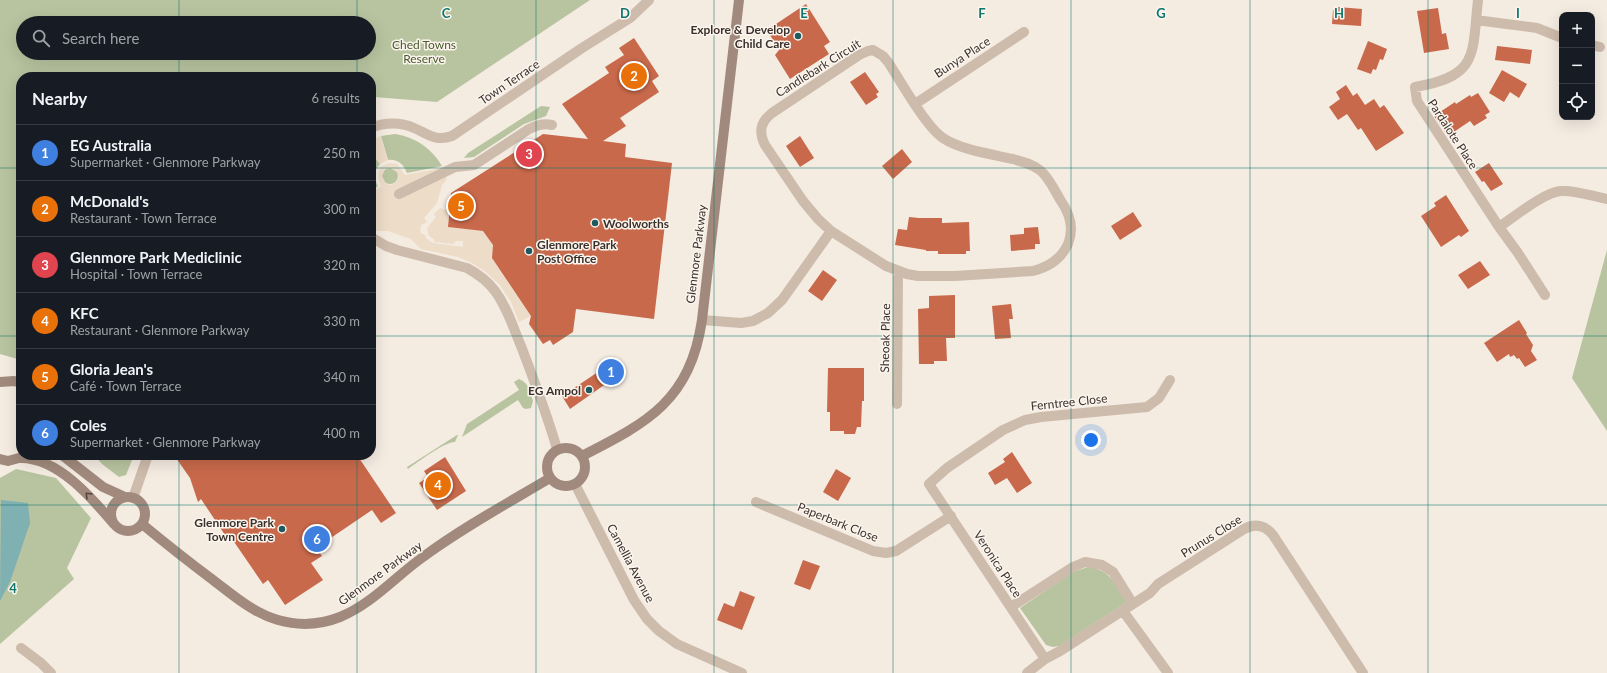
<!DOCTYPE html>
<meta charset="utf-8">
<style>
:root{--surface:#171b24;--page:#242831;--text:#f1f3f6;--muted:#9ea1a6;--line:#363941;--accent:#0b8043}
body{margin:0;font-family:Lato,sans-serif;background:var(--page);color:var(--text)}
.controls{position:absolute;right:12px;top:12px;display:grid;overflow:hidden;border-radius:8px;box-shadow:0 4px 16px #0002}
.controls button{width:36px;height:36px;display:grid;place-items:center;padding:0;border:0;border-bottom:1px solid var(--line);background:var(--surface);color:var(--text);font:20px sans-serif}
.you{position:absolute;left:1091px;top:440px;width:14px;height:14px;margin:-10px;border:3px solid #fff;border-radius:50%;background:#1a73e8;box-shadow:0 0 0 6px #1a73e833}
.badge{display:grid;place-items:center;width:26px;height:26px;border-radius:50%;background:var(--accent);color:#fff;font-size:13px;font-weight:700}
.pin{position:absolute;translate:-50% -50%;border:2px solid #fff;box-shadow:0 1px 4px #0006}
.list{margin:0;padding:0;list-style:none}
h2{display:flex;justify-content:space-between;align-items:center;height:52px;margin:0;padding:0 16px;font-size:17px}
h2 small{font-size:13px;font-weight:400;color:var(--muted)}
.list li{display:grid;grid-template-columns:26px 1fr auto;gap:12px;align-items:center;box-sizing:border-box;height:56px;padding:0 16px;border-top:1px solid var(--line)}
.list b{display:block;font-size:15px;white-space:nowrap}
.list p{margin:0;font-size:13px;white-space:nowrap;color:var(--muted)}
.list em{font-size:13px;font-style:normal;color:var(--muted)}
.icon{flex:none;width:22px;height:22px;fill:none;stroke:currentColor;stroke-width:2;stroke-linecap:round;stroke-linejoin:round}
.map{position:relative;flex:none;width:1607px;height:673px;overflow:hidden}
.search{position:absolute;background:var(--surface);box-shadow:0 4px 16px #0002;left:16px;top:16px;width:360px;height:44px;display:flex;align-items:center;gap:10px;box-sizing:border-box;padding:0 14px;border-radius:22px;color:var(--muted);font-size:15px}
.panel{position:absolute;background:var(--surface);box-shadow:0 4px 16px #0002;left:16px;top:72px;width:360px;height:388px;border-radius:16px}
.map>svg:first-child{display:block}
.green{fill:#b8c4a0;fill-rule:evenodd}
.plaza{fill:#ecdcc8;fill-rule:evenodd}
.water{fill:#7fb0b2}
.building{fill:#c8694b}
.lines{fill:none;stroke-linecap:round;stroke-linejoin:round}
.pedestrian{stroke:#cdbbac;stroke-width:10}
.minor{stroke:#cdbbac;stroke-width:10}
.tertiary{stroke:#cdbbac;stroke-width:10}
.secondary{stroke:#a18a7d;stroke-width:10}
.oneway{stroke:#544640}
.grid{fill:none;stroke:#0f766e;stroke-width:1;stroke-opacity:0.55}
.poi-dot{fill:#1f5a5e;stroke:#fbf5ee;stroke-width:1.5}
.labels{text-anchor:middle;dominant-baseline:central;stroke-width:3;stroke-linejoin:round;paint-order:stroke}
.poi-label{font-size:12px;font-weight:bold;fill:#3b302b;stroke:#fbf5ee;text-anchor:end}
.park-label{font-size:12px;fill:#4a5a2e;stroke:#fbf5ee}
.street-label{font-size:12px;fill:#3b302b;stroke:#fbf5ee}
.grid-label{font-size:13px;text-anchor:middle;font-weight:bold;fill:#0f766e;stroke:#fbf5ee;stroke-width:3;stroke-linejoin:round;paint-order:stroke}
</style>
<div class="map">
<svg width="1607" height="673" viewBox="0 0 1607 673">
<rect width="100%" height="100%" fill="#f4ebe1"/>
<path class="green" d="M 0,0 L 590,0 L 437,102 L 374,97 L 371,103 L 371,77 L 21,77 L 21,360 L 0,354 ZM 23,23 L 369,23 L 369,53 L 23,53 Z
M 541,106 L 550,107 L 546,116 L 524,124 L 474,157 L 464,158 L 468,153 Z
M 395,134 C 416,137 432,149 442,166 L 407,173 C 403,164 398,159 388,160 L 381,136 Z
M 371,153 L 380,164 C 374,170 373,178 378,186 L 371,192 Z
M382 176a8 8 0 1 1 16 0a8 8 0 1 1-16 0Z
M 1607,250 L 1607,431 L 1572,378 Z
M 519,379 C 529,383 530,392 533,401 L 531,408 L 526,409 L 523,408 L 518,400 L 462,437 L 467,424 L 519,390 L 514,382 Z
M 457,435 L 458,435 L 455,442 C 444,442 418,462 408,469 L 407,467 Z
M 94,455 L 134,455 L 126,475 L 119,477 L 102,464 Z
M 16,469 L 56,478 L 91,518 L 67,568 L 74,579 L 0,644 L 0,478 Z
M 1088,567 C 1111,570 1115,584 1127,602 L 1059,646 L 1053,647 L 1046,645 L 1020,608 L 1073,572 Z"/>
<path class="plaza" d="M 381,136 L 388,160 L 380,164 L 371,152 L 371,140 Z
M 389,163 L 397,164 L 405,175 L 442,168 L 447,179 L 442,185 L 437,203 L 424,218 L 427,221 L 424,224 L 422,224 L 420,229 L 421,234 L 424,234 L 427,239 L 433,243 L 463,247 L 463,241 L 456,241 L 453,244 L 434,242 L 434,239 L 429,236 L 427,228 L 436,217 L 434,214 L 440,208 L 449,211 L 448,227 L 483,231 L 493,245 L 492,258 L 531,316 L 519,322 L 511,302 L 500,285 L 486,272 L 472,263 L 458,257 L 421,249 L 411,239 L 388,231 L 375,231 L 371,228 L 371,194 L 381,186 L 378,178 L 379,171 L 381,167 ZM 390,168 L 397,172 L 399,177 L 396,182 L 391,185 L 386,184 L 382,176 L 385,169 Z"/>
<path class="water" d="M 1,500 L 28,503 L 30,523 L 10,582 L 0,601 Z"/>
<path class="building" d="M 806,4 L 830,42 L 824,46 L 829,54 L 790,79 L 775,55 L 779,50 L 767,30 Z
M 1338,7 L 1362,9 L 1361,26 L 1332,24 L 1333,10 L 1338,10 Z
M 1438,8 L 1442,34 L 1446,33 L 1449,49 L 1424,53 L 1417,11 Z
M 634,38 L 659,76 L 652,81 L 659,92 L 620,118 L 626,126 L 603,141 L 626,144 L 625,157 L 672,163 L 654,319 L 576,309 L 573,332 L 553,345 L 550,340 L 543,344 L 529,324 L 531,316 L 492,258 L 493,245 L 483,231 L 448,227 L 451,193 L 543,134 L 588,139 L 562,104 L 609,73 L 605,67 L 624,55 L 619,48 Z
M 1368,41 L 1387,49 L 1383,60 L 1380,59 L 1376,70 L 1373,69 L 1371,74 L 1357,69 Z
M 1497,46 L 1532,50 L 1530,64 L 1495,60 Z
M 1502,70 L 1527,84 L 1519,98 L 1510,92 L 1504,102 L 1489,93 Z
M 865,72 L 879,92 L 876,94 L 878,97 L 866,105 L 850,82 Z
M 1346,85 L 1353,96 L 1357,93 L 1365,105 L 1374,99 L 1380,108 L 1384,105 L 1404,133 L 1376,151 L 1361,128 L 1358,130 L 1347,114 L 1338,120 L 1329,107 L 1340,99 L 1336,92 Z
M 1478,93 L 1490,112 L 1485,115 L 1487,118 L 1474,126 L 1470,121 L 1448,136 L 1434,116 L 1455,102 L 1456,104 L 1470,95 L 1471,97 Z
M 800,136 L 814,158 L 800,167 L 786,146 Z
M 902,149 L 912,162 L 893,179 L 882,166 Z
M 1489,163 L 1503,184 L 1491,191 L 1484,181 L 1482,182 L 1475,172 Z
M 1446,195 L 1469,231 L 1461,237 L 1459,235 L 1441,247 L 1421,216 L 1436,206 L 1434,203 Z
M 1133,212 L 1142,226 L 1120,240 L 1111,226 Z
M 909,217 L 919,218 L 942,218 L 942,223 L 969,222 L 970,251 L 966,251 L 966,254 L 938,254 L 938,251 L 926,251 L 926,250 L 895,245 L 898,229 L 907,230 Z
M 1038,227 L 1040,244 L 1035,244 L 1035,249 L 1011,251 L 1010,235 L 1024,234 L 1024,228 Z
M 1480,261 L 1490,275 L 1468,289 L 1458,275 Z
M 823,270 L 837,280 L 822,301 L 808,291 Z
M 955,295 L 955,338 L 946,338 L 947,361 L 934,361 L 934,364 L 919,364 L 918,309 L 929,308 L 929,296 Z
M 1011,304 L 1013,319 L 1009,319 L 1011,338 L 995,339 L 992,306 Z
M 1519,320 L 1527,333 L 1526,334 L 1533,345 L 1531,351 L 1537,360 L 1525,367 L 1519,358 L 1517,359 L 1514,355 L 1510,357 L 1509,354 L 1497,362 L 1484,343 Z
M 610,364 L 617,376 L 570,409 L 562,396 Z
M 828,368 L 864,368 L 864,401 L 862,401 L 861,427 L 857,427 L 855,434 L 844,434 L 844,431 L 830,431 L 830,412 L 827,412 Z
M 1012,452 L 1032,483 L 1017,493 L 1007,478 L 995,485 L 988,473 L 1005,462 L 1003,459 Z
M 174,455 L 357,455 L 396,513 L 381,523 L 372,510 L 316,548 L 322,556 L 311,563 L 323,580 L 285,605 L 268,580 L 263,584 L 230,536 L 227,538 L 201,499 L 198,502 L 190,478 Z
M 445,457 L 466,491 L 437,510 L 419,483 L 428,477 L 424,471 Z
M 836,469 L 851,478 L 838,501 L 823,492 Z
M 803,560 L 820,566 L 810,590 L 794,584 Z
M 740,591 L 755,597 L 742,630 L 717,620 L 724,603 L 734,607 Z"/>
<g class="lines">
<path class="pedestrian" d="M 399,194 L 455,167 L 474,165 L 529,129 C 538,125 543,123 552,125"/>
<path class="minor" d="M 1478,0 C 1472,55 1479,76 1415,87 L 1417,101 L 1499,227 L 1518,253 L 1545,295
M 1476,20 L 1537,28 L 1562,38
M 1592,45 L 1600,47
M 873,50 L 883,56 L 888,62 C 900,80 926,127 943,138 C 961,150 991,154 1013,159 C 1023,162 1033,164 1041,171 C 1049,178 1055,191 1061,201 C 1070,214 1074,229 1068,244 C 1061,259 1049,267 1033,271 L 955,276 L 918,276 L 907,274 L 886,266 L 831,231 L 818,219 L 803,201 L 765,145 C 758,131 761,122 772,113 L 859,55 L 868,51 Z
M 915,104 L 1024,32
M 371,128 C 384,122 401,122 414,128 C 428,134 436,142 452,136 L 582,48 L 630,18 L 649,0
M 1499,227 C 1513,218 1544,192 1561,191 C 1575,190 1592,196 1607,199
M 371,237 L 386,246 L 397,250 L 467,268 C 478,274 487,280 495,291 C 507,307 513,327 521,346 C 534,380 547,414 557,449
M 702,320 L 741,323 L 753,321 L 768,313 L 782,300 L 831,231
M 897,404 L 898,271
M 133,498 L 148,455
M 756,502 L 873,551 L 886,553 L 896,551 L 951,516
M 1011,607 L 1073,567 L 1085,562 L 1102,565 L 1113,572 L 1133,604
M 1123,611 L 1168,673
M 21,648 L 41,663 L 51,673
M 1045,659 L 929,484 L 947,468 L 1003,430 L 1025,420 L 1041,417 L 1147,407 L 1159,398 L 1170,380
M 1027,673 L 1045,659 L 1060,651 L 1150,593 L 1158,584 L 1244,529 C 1255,523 1265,525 1273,535 L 1363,673"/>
<path class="tertiary" d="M 575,484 L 634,600 L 647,619 L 659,631 L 677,644 L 742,673"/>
<path class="secondary" d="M 0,382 L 14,381 L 21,383
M547 467a19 19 0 1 1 38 0a19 19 0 1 1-38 0Z
M 62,455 L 103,487 L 125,497
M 582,456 C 649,422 690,400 702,320 L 739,0
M 21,458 C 58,458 92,498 114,524
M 0,459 L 8,461 L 26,456
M111 514a17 17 0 1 1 34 0a17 17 0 1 1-34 0Z
M 142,524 C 165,543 189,562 213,580 C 233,595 253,613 278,620 C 299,626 320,625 340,617 C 372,604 396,576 423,557 C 462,528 508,503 550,478"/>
</g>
<defs><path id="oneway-chevron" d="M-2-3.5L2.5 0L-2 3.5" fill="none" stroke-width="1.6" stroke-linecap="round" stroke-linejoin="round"/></defs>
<use class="oneway" href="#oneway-chevron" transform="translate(88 495) rotate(-135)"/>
<path class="grid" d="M 179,0 L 179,23M 357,0 L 357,23M 536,0 L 536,673M 714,0 L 714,673M 893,0 L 893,673M 1071,0 L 1071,673M 1250,0 L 1250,673M 1428,0 L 1428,673M 179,53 L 179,77M 357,53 L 357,77M 0,168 L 21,168M 371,168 L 1607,168M 0,336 L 21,336M 371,336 L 1607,336M 179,455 L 179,673M 357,455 L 357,673M 0,505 L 1607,505"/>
<g class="poi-dot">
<circle cx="798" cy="36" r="4"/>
<circle cx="595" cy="223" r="4"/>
<circle cx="529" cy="251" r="4"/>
<circle cx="589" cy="390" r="4"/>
<circle cx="282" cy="529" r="4"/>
</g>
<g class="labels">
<g class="poi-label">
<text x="790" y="29">Explore &amp; Develop<tspan x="790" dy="14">Child Care</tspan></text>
<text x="603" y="223" text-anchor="start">Woolworths</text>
<text x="537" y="244" text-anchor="start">Glenmore Park<tspan x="537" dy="14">Post Office</tspan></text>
<text x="581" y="390">EG Ampol</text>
<text x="274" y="522">Glenmore Park<tspan x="274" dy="14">Town Centre</tspan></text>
</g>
<g class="park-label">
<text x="424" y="44">Ched Towns<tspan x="424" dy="14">Reserve</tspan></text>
</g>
<g class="street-label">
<text transform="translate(962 57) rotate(-33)">Bunya Place</text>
<text transform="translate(818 68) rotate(-32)">Candlebark Circuit</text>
<text transform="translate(509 82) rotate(-34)">Town Terrace</text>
<text transform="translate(1453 134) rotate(57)">Pardalote Place</text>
<text transform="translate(696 254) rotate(-83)">Glenmore Parkway</text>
<text transform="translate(885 338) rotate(-89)">Sheoak Place</text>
<text transform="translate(1069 402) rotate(-6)">Ferntree Close</text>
<text transform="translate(838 522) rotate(22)">Paperbark Close</text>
<text transform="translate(1211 536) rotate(-32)">Prunus Close</text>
<text transform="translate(631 563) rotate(62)">Camellia Avenue</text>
<text transform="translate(998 564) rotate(57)">Veronica Place</text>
<text transform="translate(380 573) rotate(-36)">Glenmore Parkway</text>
</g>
</g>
<g class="grid-label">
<text x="446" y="18">C</text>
<text x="625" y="18">D</text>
<text x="804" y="18">E</text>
<text x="982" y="18">F</text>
<text x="1161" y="18">G</text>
<text x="1339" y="18">H</text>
<text x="1518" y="18">I</text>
<text x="13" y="593">4</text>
</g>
</svg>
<div class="controls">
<button>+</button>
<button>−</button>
<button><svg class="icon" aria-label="locate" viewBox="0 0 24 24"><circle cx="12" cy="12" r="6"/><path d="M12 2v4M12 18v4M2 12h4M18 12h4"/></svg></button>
</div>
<div class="you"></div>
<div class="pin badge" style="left:611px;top:372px;background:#3f7fe0">1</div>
<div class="pin badge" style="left:634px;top:76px;background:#e8710a">2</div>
<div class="pin badge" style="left:529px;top:154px;background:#e0444e">3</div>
<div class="pin badge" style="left:438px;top:485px;background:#e8710a">4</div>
<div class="pin badge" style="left:461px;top:206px;background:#e8710a">5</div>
<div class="pin badge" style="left:317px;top:539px;background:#3f7fe0">6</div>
<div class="search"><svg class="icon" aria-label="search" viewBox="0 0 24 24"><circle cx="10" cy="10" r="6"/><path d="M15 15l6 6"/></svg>Search here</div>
<section class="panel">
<h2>Nearby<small>6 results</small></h2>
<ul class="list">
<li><span class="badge" style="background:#3f7fe0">1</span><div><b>EG Australia</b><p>Supermarket · Glenmore Parkway</p></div><em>250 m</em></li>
<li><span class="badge" style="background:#e8710a">2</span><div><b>McDonald's</b><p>Restaurant · Town Terrace</p></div><em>300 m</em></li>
<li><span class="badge" style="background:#e0444e">3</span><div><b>Glenmore Park Mediclinic</b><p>Hospital · Town Terrace</p></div><em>320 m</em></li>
<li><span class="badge" style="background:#e8710a">4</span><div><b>KFC</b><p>Restaurant · Glenmore Parkway</p></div><em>330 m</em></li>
<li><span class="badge" style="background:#e8710a">5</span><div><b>Gloria Jean's</b><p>Café · Town Terrace</p></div><em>340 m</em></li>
<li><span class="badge" style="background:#3f7fe0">6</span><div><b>Coles</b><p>Supermarket · Glenmore Parkway</p></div><em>400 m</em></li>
</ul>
</section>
</div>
